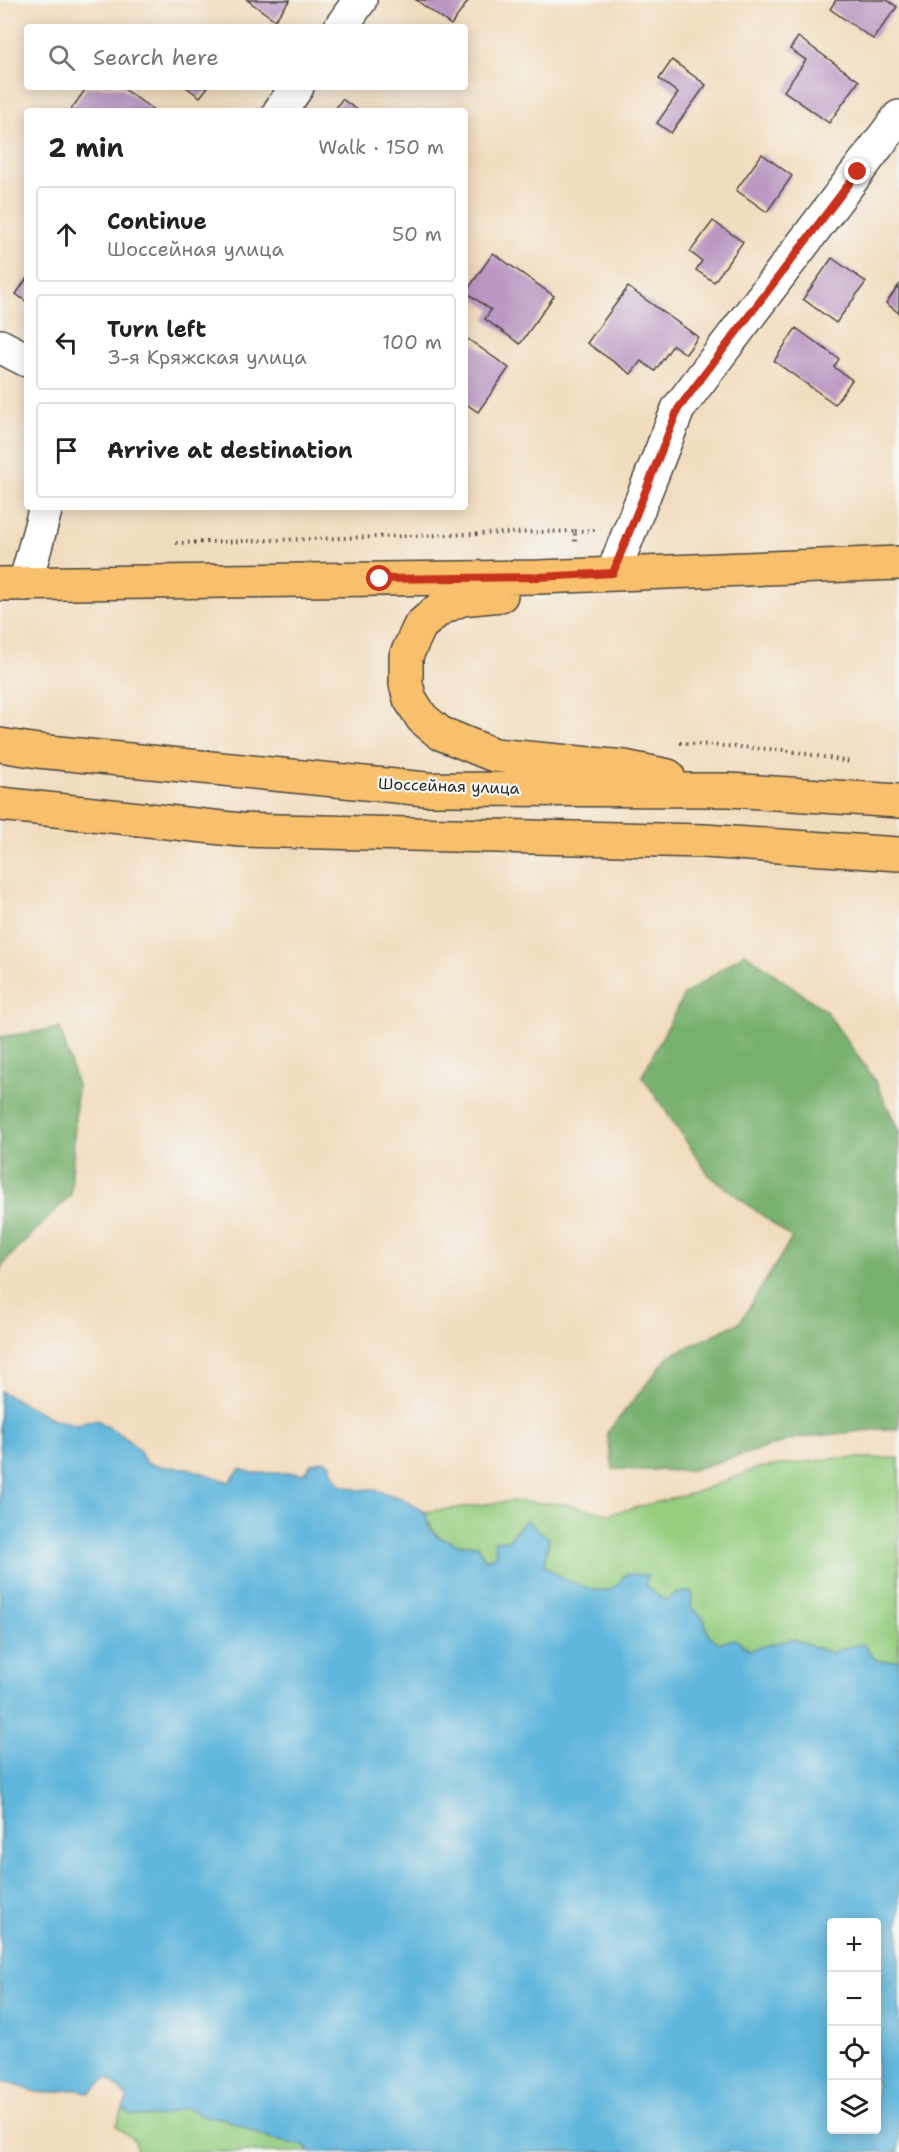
<!DOCTYPE html>
<meta charset="utf-8">
<style>
:root{--surface:#fff;--page:#f6f6f6;--text:#222;--muted:#767676;--line:#e0e0e0}
body{margin:0;font-family:"Shantell Sans",sans-serif;background:var(--page);color:var(--text)}
.controls{position:absolute;right:18px;bottom:18px;display:grid;overflow:hidden;border-radius:6px;box-shadow:0 3px 15px #0003}
.controls button{width:54px;height:54px;display:grid;place-items:center;padding:0;border:0;border-bottom:2px solid var(--line);background:var(--surface);color:var(--text);font:30px sans-serif}
.stop{position:absolute;width:18px;height:18px;margin:-14px;border:4px solid #c8321e;border-radius:50%;background:#fff}
.stop.end{background:#c8321e;border-color:#fff;box-shadow:0 2px 6px #0008}
.list{margin:0;padding:0;list-style:none}
h2{display:flex;justify-content:space-between;align-items:center;height:78px;margin:0;padding:0 24px;font-size:26px}
h2 small{font-size:20px;font-weight:400;color:var(--muted)}
.list li{display:grid;grid-template-columns:39px 1fr auto;gap:18px;align-items:center;box-sizing:border-box;height:96px;margin:0 12px 12px;padding:0 12px;border:2px solid var(--line);border-radius:6px}
.list b{display:block;font-size:22px;white-space:nowrap}
.list p{margin:0;font-size:20px;white-space:nowrap;color:var(--muted)}
.list em{font-size:20px;font-style:normal;color:var(--muted)}
.icon{flex:none;width:33px;height:33px;fill:none;stroke:currentColor;stroke-width:2;stroke-linecap:round;stroke-linejoin:round}
.map{position:relative;flex:none;width:899px;height:2152px;overflow:hidden}
.search{position:absolute;background:var(--surface);box-shadow:0 3px 15px #0003;left:24px;top:24px;width:444px;height:66px;display:flex;align-items:center;gap:15px;box-sizing:border-box;padding:0 21px;border-radius:6px;color:var(--muted);font-size:22px}
.panel{position:absolute;background:var(--surface);box-shadow:0 3px 15px #0003;left:24px;top:108px;width:444px;height:402px;border-radius:6px}
.map>svg:first-child{display:block}
.green{fill:#96ce80;stroke:#607c56;stroke-width:1.5}
.forest{fill:#78b16e;stroke:#526e4c;stroke-width:1.5}
.water{fill:#5fb6dc;stroke:#457084;stroke-width:1.5;fill-rule:evenodd}
.building{fill:#bb97c2}
.lines{fill:none;stroke-linecap:round;stroke-linejoin:round}
.minor-casing{stroke:#494641;stroke-width:36}
.major-casing{stroke:#494641;stroke-width:36}
.path{stroke:#494641;stroke-width:4;stroke-dasharray:1.5 4.5;stroke-linecap:butt}
.minor{stroke:#fff;stroke-width:33}
.major{stroke:#f8bf6c;stroke-width:33}
.route{stroke:#c8321e;stroke-width:8}
.labels{text-anchor:middle;dominant-baseline:central;stroke-width:4.5;stroke-linejoin:round;paint-order:stroke}
.street-label{font-size:16px;fill:#2b2b2b;stroke:#f6f6f2}
</style>
<div class="map">
<svg width="899" height="2152" viewBox="0 0 899 2152">
<rect width="100%" height="100%" fill="#f6f6f2"/>
<filter id="ink" filterUnits="userSpaceOnUse"><feTurbulence type="fractalNoise" baseFrequency=".0167" numOctaves="2"/><feDisplacementMap in="SourceGraphic" scale="12" xChannelSelector="R" yChannelSelector="G"/><feConvolveMatrix kernelMatrix="1 2 1 2 8 2 1 2 1" color-interpolation-filters="sRGB"/></filter>
<filter id="wash" filterUnits="userSpaceOnUse"><feTurbulence type="fractalNoise" baseFrequency=".008" numOctaves="4" result="noise"/><feDisplacementMap in="SourceGraphic" scale="24" xChannelSelector="R" yChannelSelector="G"/><feGaussianBlur stdDeviation="1.35" result="paint"/><feColorMatrix in="noise" values="0 0 0 0 0 0 0 0 0 0 0 0 0 0 0 0 0 1.4 0 .05"/><feComposite in="paint" operator="in"/></filter>
<g filter="url(#wash)">
<rect width="100%" height="100%" fill="#f2dcbe"/>
<path class="green" d="M 838,1458 L 899,1458 L 899,1660 L 879,1662 L 843,1648 L 831,1653 L 793,1639 L 749,1650 L 719,1643 L 709,1636 L 704,1619 L 691,1607 L 692,1592 L 677,1593 L 667,1601 C 653,1593 642,1583 626,1574 C 622,1579 618,1585 613,1588 C 596,1598 557,1576 544,1565 L 549,1538 L 519,1526 L 496,1555 L 485,1560 L 478,1545 C 448,1546 434,1542 425,1512 L 510,1501 L 564,1504 L 609,1514 L 694,1493 L 758,1468 Z
M 182,2108 L 195,2111 L 201,2116 L 223,2118 L 270,2139 L 304,2146 L 310,2152 L 137,2152 L 135,2141 L 116,2125 L 123,2109 C 141,2121 163,2114 182,2108 Z"/>
<path class="forest" d="M 745,953 L 826,1011 L 876,1082 L 899,1132 L 899,1429 L 881,1429 L 798,1438 L 688,1471 L 613,1469 L 607,1433 L 669,1356 L 740,1322 L 792,1238 L 709,1175 L 642,1076 L 684,995 Z
M 60,1028 L 77,1085 L 71,1195 L 12,1254 L 0,1269 L 0,1037 Z"/>
<path class="water" d="M 0,1391 L 51,1418 L 78,1425 L 86,1421 L 97,1420 L 122,1435 L 138,1449 L 146,1463 L 165,1467 L 188,1468 L 229,1482 L 240,1469 L 253,1473 L 305,1473 L 311,1464 L 323,1460 L 331,1464 L 333,1473 L 341,1485 L 359,1490 L 372,1489 L 401,1498 L 425,1512 L 430,1529 L 438,1537 L 461,1545 L 478,1545 L 485,1560 L 496,1555 L 494,1541 L 508,1540 L 526,1520 L 549,1538 L 544,1565 C 557,1576 596,1598 613,1588 C 618,1585 622,1579 626,1574 L 648,1575 L 645,1585 L 657,1595 L 667,1601 L 677,1593 L 692,1592 L 691,1607 L 704,1619 L 709,1636 L 719,1643 L 735,1639 L 749,1650 L 793,1639 L 831,1653 L 843,1648 L 864,1644 C 875,1664 877,1662 899,1660 L 899,2152 L 310,2152 L 304,2146 L 270,2139 L 223,2118 L 201,2116 L 194,2111 L 182,2108 L 159,2116 L 147,2116 L 131,2115 L 123,2109 L 128,2098 L 108,2077 L 89,2093 C 70,2084 57,2096 37,2092 C 22,2089 18,2081 0,2082 ZM 832,1922 L 876,1922 L 876,2130 L 832,2130 Z"/>
<g id="blocks">
<path class="building" d="M 247,0 L 290,0 L 275,20 Z
M 416,0 L 469,0 L 451,25 Z
M 836,0 L 887,0 L 897,7 L 873,39 L 830,9 Z
M 798,37 L 859,81 L 829,123 L 784,91 L 806,60 L 790,49 Z
M 672,60 L 706,85 L 671,133 L 657,123 L 678,93 L 659,79 Z
M 87,87 L 121,87 L 155,111 L 70,111 Z
M 186,87 L 208,87 L 200,97 Z
M 342,99 L 359,111 L 334,111 Z
M 762,154 L 792,176 L 767,212 L 736,190 Z
M 713,221 L 743,242 L 714,282 L 696,270 L 702,261 L 690,252 Z
M 493,253 L 554,296 L 520,344 L 485,319 L 491,310 L 466,292 Z
M 832,258 L 866,282 L 836,323 L 803,299 Z
M 27,278 L 27,302 L 16,294 Z
M 899,285 L 899,313 L 886,303 Z
M 628,287 L 698,337 L 686,354 L 673,345 L 655,371 L 641,361 L 631,374 L 587,343 Z
M 796,328 L 839,359 L 834,367 L 852,380 L 835,404 L 774,361 Z
M 465,337 L 509,368 L 478,412 L 465,403 Z"/>
</g>
</g>
<g filter="url(#ink)">
<use href="#blocks" fill-opacity="0" stroke="#494641" stroke-width="1.5"/>
<g class="lines">
<defs>
<path id="minor" d="M 341,27 L 360,0
M 280,111 L 297,87
M 0,346 L 27,360
M 613,573 L 678,409 L 899,117
M 25,584 L 46,507"/>
<path id="major" d="M 0,584 L 539,577 L 899,563
M 501,595 L 461,599 L 438,610 L 420,626 L 406,656 L 406,684 L 410,699 L 422,718 L 440,733 L 494,755 L 624,767 L 668,776
M 0,745 L 38,751 L 426,789 L 729,790 L 899,801
M 0,804 L 241,830 L 704,841 L 899,854"/>
</defs>
<use href="#minor" class="minor-casing"/>
<use href="#major" class="major-casing"/>
<path class="path" d="M 575,531 L 595,530
M 176,543 L 575,531 L 575,542
M 680,743 L 784,750 L 851,762"/>
<use href="#minor" class="minor"/>
<use href="#major" class="major"/>
</g>
</g>
<g class="lines" filter="url(#ink)">
<path class="route" d="M 380,579 L 539,577 L 613,573 L 678,409 L 858,172"/>
</g>
<g class="labels">
<g class="street-label">
<text transform="translate(449 786) rotate(2)">Шоссейная улица</text>
</g>
</g>
</svg>
<div class="controls">
<button>+</button>
<button>−</button>
<button><svg class="icon" aria-label="locate" viewBox="0 0 24 24"><circle cx="12" cy="12" r="6"/><path d="M12 2v4M12 18v4M2 12h4M18 12h4"/></svg></button>
<button><svg class="icon" aria-label="layers" viewBox="0 0 24 24"><path d="M12 4l9 5-9 5-9-5zM3 14l9 5 9-5"/></svg></button>
</div>
<div class="stop" style="left:380px;top:579px"></div>
<div class="stop end" style="left:858px;top:172px"></div>
<div class="search"><svg class="icon" aria-label="search" viewBox="0 0 24 24"><circle cx="10" cy="10" r="6"/><path d="M15 15l6 6"/></svg>Search here</div>
<section class="panel">
<h2>2 min<small>Walk · 150 m</small></h2>
<ul class="list">
<li><svg class="icon" aria-label="ahead" viewBox="0 0 24 24"><path d="M12 20V5M6 11l6-6 6 6"/></svg><div><b>Continue</b><p>Шоссейная улица</p></div><em>50 m</em></li>
<li><svg class="icon" aria-label="left" viewBox="0 0 24 24"><path d="M17 20v-9H6M10 6l-5 5 5 5"/></svg><div><b>Turn left</b><p>3-я Кряжская улица</p></div><em>100 m</em></li>
<li><svg class="icon" aria-label="arrive" viewBox="0 0 24 24"><path d="M6 21V4h12l-3 4 3 4H6"/></svg><div><b>Arrive at destination</b></div></li>
</ul>
</section>
</div>
